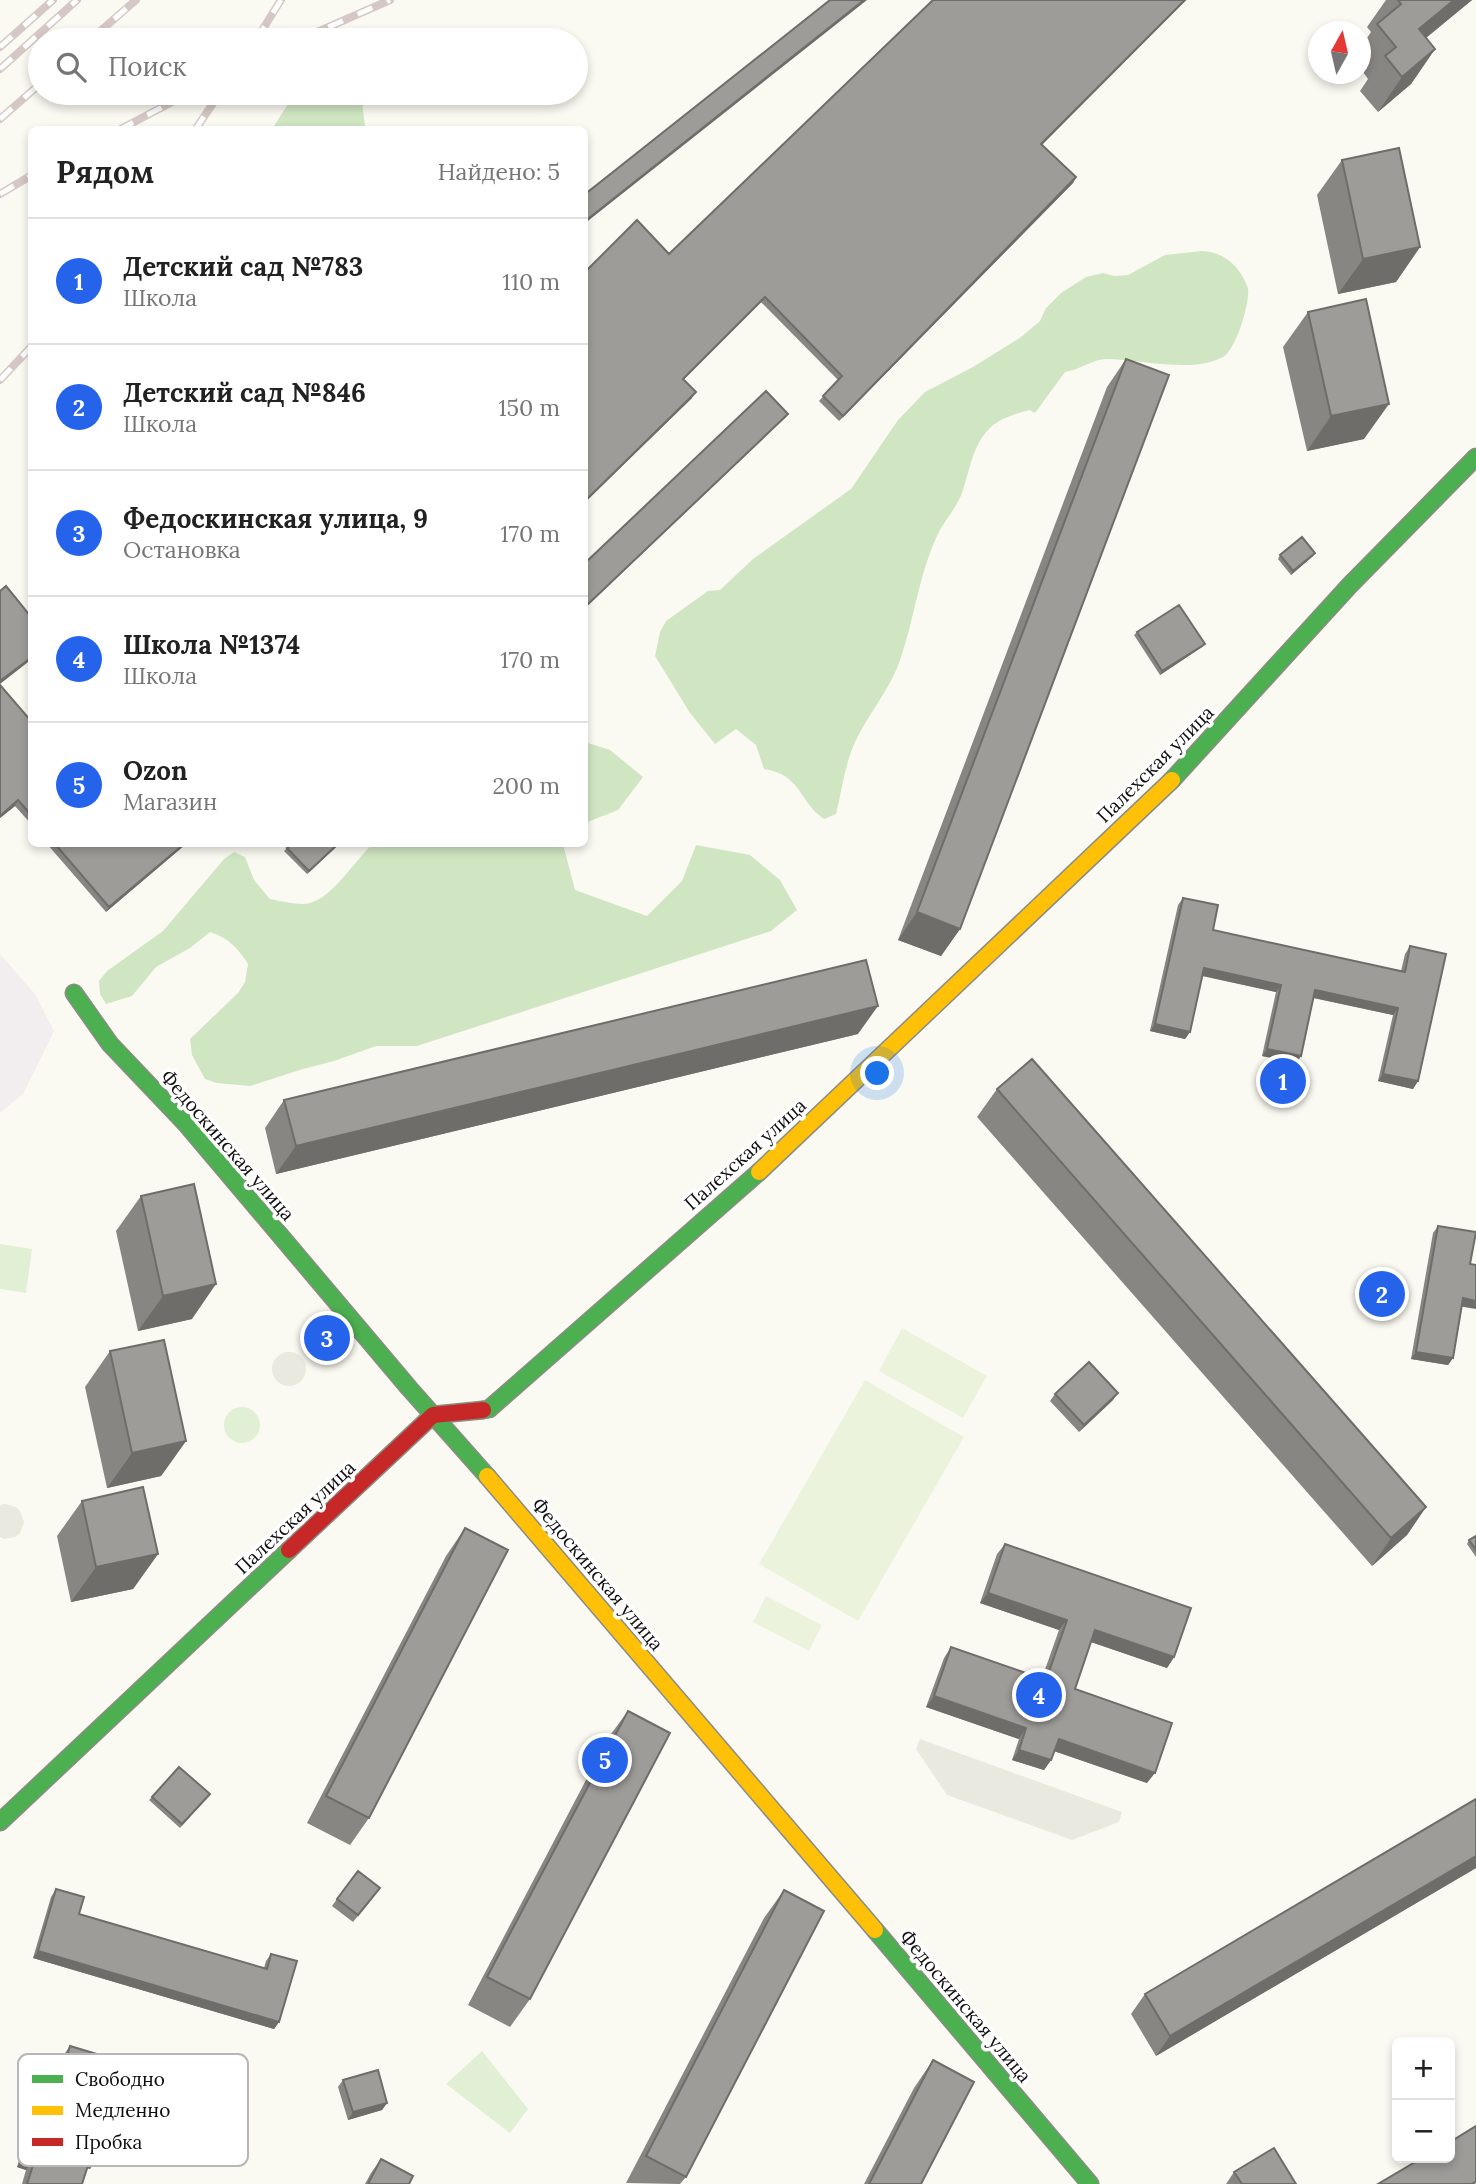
<!DOCTYPE html>
<html lang="ru">
<meta charset="utf-8">
<style>
:root{--surface:#fff;--page:#f6f6f6;--text:#222;--muted:#767676;--line:#e0e0e0;--accent:#2563eb}
body{margin:0;font-family:Lora,serif;background:var(--page);color:var(--text)}
.controls{position:absolute;right:21px;bottom:21px;display:grid;overflow:hidden;border-radius:10px;box-shadow:0 4px 10px #0003}
.controls button{width:63px;height:63px;display:grid;place-items:center;padding:0;border:0;border-bottom:2px solid var(--line);background:var(--surface);color:var(--text);font:35px sans-serif}
.compass{position:absolute;left:1308px;top:21px;width:63px;height:63px;border-radius:50%;background:var(--surface);box-shadow:0 4px 10px #0003;rotate:8deg}
.you{position:absolute;left:878px;top:1074px;width:24px;height:24px;margin:-18px;border:5px solid #fff;border-radius:50%;background:#1a73e8;box-shadow:0 0 0 10px #1a73e833}
.badge{display:grid;place-items:center;width:46px;height:46px;border-radius:50%;background:var(--accent);color:#fff;font-size:23px;font-weight:700}
.pin{position:absolute;translate:-50% -50%;border:4px solid #fff;box-shadow:0 2px 7px #0006}
.list{margin:0;padding:0;list-style:none}
h2{display:flex;justify-content:space-between;align-items:center;height:91px;margin:0;padding:0 28px;font-size:30px}
h2 small{font-size:23px;font-weight:400;color:var(--muted)}
.list li{display:grid;grid-template-columns:46px 1fr auto;gap:21px;align-items:center;box-sizing:border-box;height:126px;padding:0 28px;border-top:2px solid var(--line)}
.list b{display:block;font-size:26px;white-space:nowrap}
.list p{margin:0;font-size:23px;white-space:nowrap;color:var(--muted)}
.list em{font-size:23px;font-style:normal;color:var(--muted)}
.icon{flex:none;width:38px;height:38px;fill:none;stroke:currentColor;stroke-width:2;stroke-linecap:round;stroke-linejoin:round}
.map{position:relative;flex:none;width:1476px;height:2184px;overflow:hidden}
.search{position:absolute;background:var(--surface);box-shadow:0 4px 10px #0003;left:28px;top:28px;width:560px;height:77px;display:flex;align-items:center;gap:18px;box-sizing:border-box;padding:0 24px;border-radius:38px;color:var(--muted);font-size:26px}
.panel{position:absolute;background:var(--surface);box-shadow:0 4px 10px #0003;left:28px;top:126px;width:560px;height:721px;border-radius:10px}
.map>svg:first-child{display:block}
.industrial{fill:#f2edef}
.green{fill:#e1efd4}
.forest{fill:#d0e6c2}
.pitch{fill:#ebf3dd}
.plaza{fill:#eae9df}
.lines{fill:none;stroke-linecap:round;stroke-linejoin:round}
.fast-casing{stroke:#8b8b87;stroke-width:19}
.slow-casing{stroke:#8b8b87;stroke-width:19}
.jam-casing{stroke:#8b8b87;stroke-width:19}
.fast{stroke:#4caf50;stroke-width:16}
.slow{stroke:#ffc107;stroke-width:16}
.jam{stroke:#c62828;stroke-width:16}
.rail-casing{stroke:#d5c7c5;stroke-width:8}
.rail{stroke:#fff;stroke-width:5;stroke-dasharray:16;stroke-linecap:butt}
.wall{fill:#888683}
.shaded-wall{fill:#6f6d6a}
.building{fill:#9e9c98;stroke:#6f6d6a;stroke-width:2}
.labels{text-anchor:middle;dominant-baseline:central;stroke-width:7;stroke-linejoin:round;paint-order:stroke}
.street-label{font-size:19px;fill:#0e0e0e;stroke:#fff}
.key{fill:#fff;stroke:#b7b7b7;stroke-width:2}
.key-label{font-size:19px;fill:#0e0e0e}
</style>
<div class="map">
<svg width="1476" height="2184" viewBox="0 0 1476 2184">
<rect width="100%" height="100%" fill="#fafaf2"/>
<path class="industrial" d="M 0,954 L 35,994 L 54,1031 L 23,1094 L 0,1113 Z"/>
<path class="green" d="M 0,1244 L 32,1249 L 26,1293 L 0,1289 Z
M224 1425a18 18 0 1 1 36 0a18 18 0 1 1-36 0Z
M 482,2051 L 528,2109 L 510,2133 L 446,2084 Z"/>
<path class="forest" d="M 298,93 L 361,93 L 365,126 L 362,130 L 272,129 L 288,104 Z
M 1202,251 C 1221,252 1235,262 1244,279 C 1245,281 1248,287 1248,289 C 1250,303 1236,350 1223,357 C 1192,374 1140,359 1106,359 C 1094,359 1079,370 1065,372 L 1035,413 L 1029,410 C 1016,414 1000,418 990,428 C 973,444 970,469 963,490 C 958,507 944,520 937,536 C 918,577 914,622 899,663 C 887,695 863,720 851,752 C 844,771 841,794 836,814 L 824,819 C 798,801 802,775 764,769 L 756,745 L 736,729 L 715,744 L 690,713 L 655,656 L 660,632 L 666,621 L 708,591 L 720,590 L 753,559 L 851,489 L 898,420 L 925,392 L 973,367 L 1021,337 L 1040,321 L 1046,308 L 1061,293 L 1086,277 L 1103,273 L 1115,276 L 1128,275 L 1165,255 Z
M 585,742 L 610,750 L 643,777 L 618,810 L 585,823 Z
M 373,844 L 563,844 L 575,890 L 647,916 L 682,881 L 696,845 L 750,855 L 780,880 L 797,910 L 771,931 L 417,1046 L 376,1046 L 334,1061 L 303,1069 L 250,1086 L 217,1083 L 205,1079 L 192,1055 L 190,1039 L 238,993 L 245,982 L 248,964 C 239,949 227,937 210,932 L 190,948 L 156,967 L 132,996 L 106,1004 L 100,994 L 99,981 L 107,971 L 163,931 L 224,859 L 234,852 L 245,857 L 254,880 L 270,899 C 281,901 292,904 303,904 C 330,904 354,860 373,844 Z"/>
<path class="pitch" d="M 902,1328 L 987,1376 L 963,1418 L 879,1371 Z
M 865,1380 L 964,1437 L 858,1621 L 759,1564 Z
M 766,1596 L 822,1625 L 809,1651 L 753,1622 Z"/>
<path class="plaza" d="M272 1369a17 17 0 1 1 34 0a17 17 0 1 1-34 0Z
M 5,1504 L 16,1507 L 20,1511 L 24,1522 L 20,1533 L 15,1537 L 4,1539 L 0,1537 L 0,1505 Z
M 920,1739 L 1122,1812 L 1119,1822 L 1072,1840 L 947,1795 L 916,1749 Z"/>
<g class="lines">
<defs>
<path id="fast" d="M 1172,780 L 1350,585 L 1476,457
M 74,993 L 110,1044 L 187,1125 L 409,1388 L 487,1476
M 483,1410 L 489,1409 L 759,1172
M 0,1822 L 289,1550
M 875,1930 L 1090,2184"/>
<path id="slow" d="M 759,1172 L 1172,780
M 487,1476 L 875,1930"/>
<path id="jam" d="M 289,1550 L 433,1415 L 483,1410"/>
</defs>
<use href="#fast" class="fast-casing"/>
<use href="#slow" class="slow-casing"/>
<use href="#jam" class="jam-casing"/>
<use href="#fast" class="fast"/>
<use href="#slow" class="slow"/>
<use href="#jam" class="jam"/>
<defs>
<path id="rail" d="M 90,40 L 136,0
M 256,40 L 281,0
M 299,40 L 390,0
M 0,47 L 53,0
M 0,69 L 77,0
M 0,119 L 40,84
M 119,130 L 189,93
M 195,130 L 220,93
M 0,194 L 32,175
M 0,380 L 32,346"/>
</defs>
<use href="#rail" class="rail-casing"/>
<use href="#rail" class="rail"/>
</g>
<path class="wall" d="M 1386,0 L 1472,0 L 1426,38 L 1435,49 L 1411,84 L 1378,112 L 1360,91 L 1368,79 L 1361,69 L 1361,47 L 1371,32 L 1367,27 Z
M 1042,144 L 1076,177 L 1073,183 L 839,421 L 819,401 L 838,380 L 761,302 L 683,380 L 692,398 L 584,503 L 584,273 L 669,254 Z
M 1342,160 L 1420,247 L 1396,282 L 1338,294 L 1317,195 Z
M 1308,312 L 1364,439 L 1307,451 L 1283,347 Z
M 1126,359 L 960,929 L 941,956 L 898,940 L 1107,387 Z
M 1280,555 L 1313,556 L 1291,575 L 1278,559 Z
M 1137,632 L 1205,644 L 1202,647 L 1160,675 L 1134,635 Z
M 0,685 L 32,722 L 32,825 L 15,806 L 0,818 Z
M 47,844 L 186,844 L 106,912 Z
M 339,844 L 307,874 L 284,851 L 287,848 Z
M 1183,898 L 1213,930 L 1401,971 L 1405,954 L 1410,946 L 1418,1081 L 1413,1089 L 1378,1081 L 1393,1015 L 1313,998 L 1301,1056 L 1296,1063 L 1262,1056 L 1276,992 L 1202,976 L 1190,1032 L 1185,1039 L 1150,1031 L 1178,905 Z
M 858,1034 L 276,1174 L 265,1128 L 284,1100 Z
M 997,1089 L 1426,1507 L 1407,1535 L 1372,1566 L 977,1117 Z
M 141,1196 L 192,1319 L 138,1331 L 116,1231 Z
M 1438,1226 L 1470,1264 L 1453,1358 L 1448,1365 L 1411,1359 L 1433,1233 Z
M 110,1351 L 186,1441 L 161,1476 L 107,1488 L 85,1387 Z
M 1055,1394 L 1113,1400 L 1079,1432 L 1050,1401 Z
M 82,1501 L 158,1554 L 133,1589 L 71,1602 L 57,1536 Z
M 465,1528 L 369,1818 L 350,1845 L 307,1823 L 446,1556 Z
M 1476,1536 L 1476,1557 L 1467,1544 L 1469,1540 Z
M 1005,1544 L 1174,1657 L 1167,1668 L 1091,1642 L 1075,1689 L 1147,1783 L 1054,1751 L 1051,1760 L 1044,1770 L 1012,1760 L 1019,1739 L 926,1707 L 944,1658 L 951,1647 L 1042,1678 L 1059,1630 L 980,1603 L 997,1554 Z
M 628,1711 L 530,1999 L 510,2027 L 468,2005 L 608,1738 Z
M 152,1797 L 207,1798 L 180,1828 L 149,1800 Z
M 1476,1799 L 1476,1868 L 1156,2056 L 1131,2014 L 1145,1994 Z
M 56,1889 L 79,1914 L 264,1968 L 266,1961 L 271,1954 L 279,2022 L 274,2029 L 33,1958 L 51,1897 Z
M 784,1890 L 686,2177 L 680,2184 L 626,2183 L 764,1918 Z
M 375,1895 L 353,1922 L 332,1906 L 337,1899 Z
M 70,2046 L 100,2126 L 90,2169 L 87,2168 L 82,2184 L 22,2184 L 26,2170 L 17,2167 L 37,2100 L 47,2086 L 51,2087 L 60,2060 Z
M 933,2060 L 921,2184 L 864,2184 L 914,2088 Z
M 343,2080 L 387,2103 L 382,2110 L 348,2120 L 338,2087 Z
M 381,2159 L 409,2184 L 365,2184 L 371,2173 Z
M 1234,2172 L 1296,2184 L 1226,2184 Z"/>
<path class="shaded-wall" d="M 864,0 L 867,0 L 584,224 L 584,222 Z
M 1185,0 L 1186,0 L 1038,149 L 1041,144 Z
M 1454,0 L 1472,0 L 1394,64 L 1419,29 Z
M 1435,49 L 1411,84 L 1378,112 L 1402,77 Z
M 1076,177 L 1073,183 L 839,421 L 843,416 Z
M 1420,247 L 1396,282 L 1338,294 L 1363,259 Z
M 765,297 L 761,302 L 679,384 L 683,379 Z
M 696,392 L 692,398 L 584,503 L 584,502 Z
M 1389,404 L 1364,439 L 1307,451 L 1331,416 Z
M 788,414 L 786,417 L 584,609 L 584,608 Z
M 1315,553 L 1313,556 L 1291,575 L 1293,571 Z
M 1205,644 L 1202,647 L 1160,675 L 1162,671 Z
M 32,657 L 32,659 L 0,684 L 0,681 Z
M 18,800 L 15,806 L 0,818 L 0,816 Z
M 184,844 L 186,844 L 106,912 L 109,907 Z
M 338,844 L 339,844 L 307,874 L 309,871 Z
M 917,912 L 960,929 L 941,956 L 898,940 Z
M 1204,968 L 1281,985 L 1276,992 L 1199,975 Z
M 1315,990 L 1398,1008 L 1393,1015 L 1310,997 Z
M 878,1006 L 858,1034 L 276,1174 L 296,1146 Z
M 1155,1024 L 1190,1032 L 1185,1039 L 1150,1031 Z
M 1267,1049 L 1301,1056 L 1296,1063 L 1262,1056 Z
M 1383,1074 L 1418,1081 L 1413,1089 L 1378,1081 Z
M 216,1284 L 192,1319 L 138,1331 L 163,1296 Z
M 1463,1298 L 1476,1301 L 1476,1309 L 1458,1306 Z
M 1416,1352 L 1453,1358 L 1448,1365 L 1411,1359 Z
M 1118,1393 L 1113,1400 L 1079,1432 L 1084,1425 Z
M 186,1441 L 161,1476 L 107,1488 L 132,1453 Z
M 1426,1507 L 1407,1535 L 1372,1566 L 1391,1538 Z
M 158,1554 L 133,1589 L 71,1602 L 96,1567 Z
M 988,1593 L 1067,1620 L 1059,1630 L 980,1603 Z
M 1095,1630 L 1174,1657 L 1167,1668 L 1088,1641 Z
M 934,1696 L 1026,1728 L 1019,1739 L 926,1707 Z
M 1059,1739 L 1155,1773 L 1147,1783 L 1051,1750 Z
M 1019,1750 L 1051,1760 L 1044,1770 L 1012,1760 Z
M 1476,1856 L 1476,1868 L 1156,2056 L 1170,2036 Z
M 38,1951 L 279,2022 L 274,2029 L 33,1958 Z
M 387,2103 L 382,2110 L 348,2120 L 353,2112 Z
M 27,2153 L 36,2156 L 26,2170 L 17,2167 Z
M 92,2153 L 100,2155 L 90,2169 L 82,2166 Z"/>
<path class="building" d="M 830,0 L 864,0 L 584,222 L 584,195 Z
M 933,0 L 1185,0 L 1041,144 L 1076,177 L 843,416 L 823,396 L 842,376 L 765,297 L 683,379 L 696,392 L 584,502 L 584,273 L 637,220 L 669,254 Z
M 1398,0 L 1454,0 L 1419,29 L 1435,49 L 1402,77 L 1385,56 L 1396,47 L 1377,24 L 1401,4 Z
M 1399,148 L 1420,247 L 1363,259 L 1342,160 Z
M 1366,299 L 1389,404 L 1331,416 L 1308,312 Z
M 1126,359 L 1169,375 L 960,929 L 917,912 Z
M 766,391 L 788,414 L 584,608 L 584,564 Z
M 1302,537 L 1315,553 L 1293,571 L 1280,555 Z
M 6,586 L 32,618 L 32,657 L 0,681 L 0,591 Z
M 1179,605 L 1205,644 L 1162,671 L 1137,632 Z
M 0,685 L 32,722 L 32,816 L 18,800 L 0,816 Z
M 55,844 L 184,844 L 109,907 Z
M 292,844 L 338,844 L 309,871 L 287,848 Z
M 1183,898 L 1218,905 L 1213,930 L 1405,972 L 1410,946 L 1446,954 L 1418,1081 L 1383,1074 L 1398,1008 L 1315,990 L 1301,1056 L 1267,1049 L 1281,985 L 1204,968 L 1190,1032 L 1155,1024 Z
M 866,960 L 878,1006 L 296,1146 L 284,1100 Z
M 1032,1059 L 1426,1507 L 1391,1538 L 997,1089 Z
M 194,1184 L 216,1284 L 163,1296 L 141,1196 Z
M 1438,1226 L 1476,1232 L 1470,1264 L 1476,1265 L 1476,1301 L 1463,1298 L 1453,1358 L 1416,1352 Z
M 164,1340 L 186,1441 L 132,1453 L 110,1351 Z
M 1089,1362 L 1118,1393 L 1084,1425 L 1055,1394 Z
M 143,1487 L 158,1554 L 96,1567 L 82,1501 Z
M 465,1528 L 508,1550 L 369,1818 L 326,1796 Z
M 1476,1536 L 1476,1550 L 1469,1540 Z
M 1005,1544 L 1191,1608 L 1174,1657 L 1095,1630 L 1075,1689 L 1172,1723 L 1155,1773 L 1059,1739 L 1051,1760 L 1019,1750 L 1026,1728 L 934,1696 L 951,1647 L 1046,1680 L 1067,1620 L 988,1593 Z
M 628,1711 L 670,1733 L 530,1999 L 487,1977 Z
M 179,1767 L 210,1794 L 182,1824 L 152,1797 Z
M 1476,1799 L 1476,1856 L 1170,2036 L 1145,1994 Z
M 358,1871 L 380,1888 L 358,1915 L 337,1899 Z
M 56,1889 L 84,1897 L 79,1914 L 267,1969 L 271,1954 L 297,1961 L 279,2022 L 38,1951 Z
M 784,1890 L 824,1911 L 686,2177 L 646,2156 Z
M 70,2046 L 120,2061 L 100,2126 L 108,2128 L 100,2155 L 92,2153 L 82,2184 L 27,2184 L 36,2156 L 27,2153 L 47,2086 L 57,2089 Z
M 933,2060 L 974,2082 L 921,2184 L 869,2184 Z
M 378,2070 L 387,2103 L 353,2112 L 343,2080 Z
M 1476,2126 L 1476,2182 L 1472,2184 L 1378,2184 L 1422,2158 L 1450,2158 L 1450,2142 Z
M 1274,2148 L 1296,2184 L 1242,2184 L 1234,2172 Z
M 381,2159 L 413,2176 L 409,2184 L 368,2184 Z"/>
<g class="labels">
<g class="street-label">
<text transform="translate(1155 764) rotate(-45)">Палехская улица</text>
<text transform="translate(228 1145) rotate(49)">Федоскинская улица</text>
<text transform="translate(745 1154) rotate(-42)">Палехская улица</text>
<text transform="translate(295 1517) rotate(-43)">Палехская улица</text>
<text transform="translate(598 1574) rotate(50)">Федоскинская улица</text>
<text transform="translate(966 2006) rotate(50)">Федоскинская улица</text>
</g>
</g>
<rect x="18" y="2054" width="230" height="112" rx="10" class="key"/>
<rect x="32" y="2075" width="31" height="8" fill="#4caf50"/>
<rect x="32" y="2106" width="31" height="9" fill="#ffc107"/>
<rect x="32" y="2138" width="31" height="8" fill="#c62828"/>
<g class="key-label">
<text x="75" y="2086">Свободно</text>
<text x="75" y="2117">Медленно</text>
<text x="75" y="2149">Пробка</text>
</g>
</svg>
<div class="controls">
<button>+</button>
<button>−</button>
</div>
<svg class="compass" viewBox="-18 -18 36 36"><path d="M0-13l5 13h-10z" fill="#e53935"/><path d="M0 13l5-13h-10z" fill="#767676"/></svg>
<div class="you"></div>
<div class="pin badge" style="left:1283px;top:1081px">1</div>
<div class="pin badge" style="left:1382px;top:1294px">2</div>
<div class="pin badge" style="left:327px;top:1338px">3</div>
<div class="pin badge" style="left:1039px;top:1695px">4</div>
<div class="pin badge" style="left:605px;top:1760px">5</div>
<div class="search"><svg class="icon" aria-label="search" viewBox="0 0 24 24"><circle cx="10" cy="10" r="6"/><path d="M15 15l6 6"/></svg>Поиск</div>
<section class="panel">
<h2>Рядом<small>Найдено: 5</small></h2>
<ul class="list">
<li><span class="badge">1</span><div><b>Детский сад №783</b><p>Школа</p></div><em>110 m</em></li>
<li><span class="badge">2</span><div><b>Детский сад №846</b><p>Школа</p></div><em>150 m</em></li>
<li><span class="badge">3</span><div><b>Федоскинская улица, 9</b><p>Остановка</p></div><em>170 m</em></li>
<li><span class="badge">4</span><div><b>Школа №1374</b><p>Школа</p></div><em>170 m</em></li>
<li><span class="badge">5</span><div><b>Ozon</b><p>Магазин</p></div><em>200 m</em></li>
</ul>
</section>
</div>
